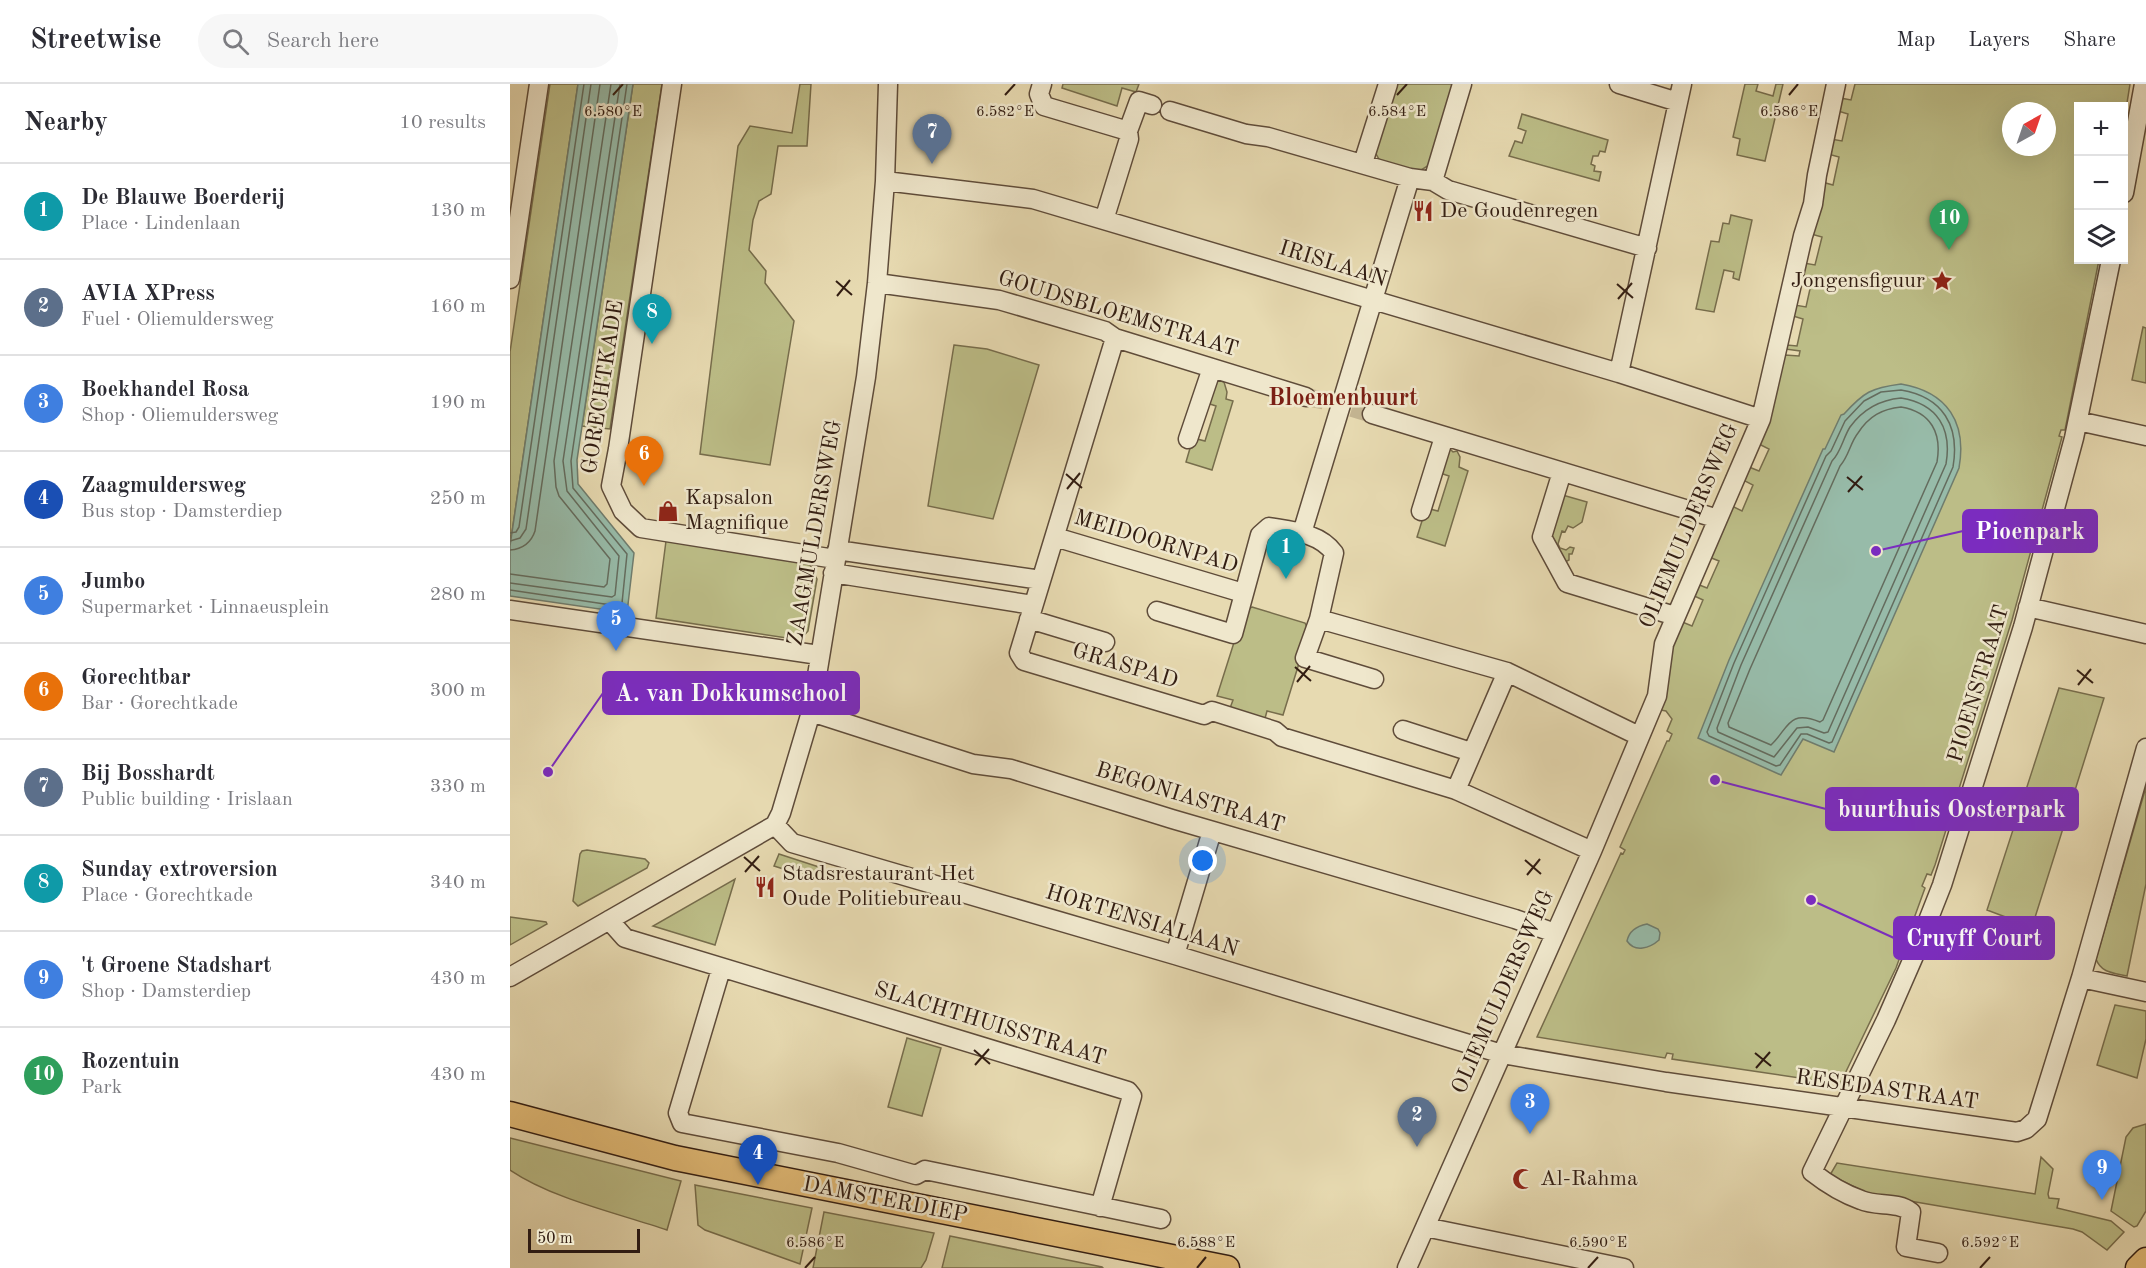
<!DOCTYPE html>
<meta charset="utf-8">
<style>
:root{--surface:#fff;--page:#f7f7f7;--text:#2b2b33;--muted:#7c7c81;--line:#e1e1e2;--accent:#8f2418}
body{margin:0;font-family:"Old Standard TT",serif;background:var(--page);color:var(--text)}
.controls{position:absolute;right:18px;top:18px;display:grid;overflow:hidden;border-radius:0px;box-shadow:0 6px 24px #0002}
.controls button{width:54px;height:54px;display:grid;place-items:center;padding:0;border:0;border-bottom:2px solid var(--line);background:var(--surface);color:var(--text);font:30px sans-serif}
.compass{position:absolute;left:1492px;top:18px;width:54px;height:54px;border-radius:50%;background:var(--surface);box-shadow:0 6px 24px #0002;rotate:40deg}
.scale{position:absolute;left:18px;bottom:15px;width:112px;box-sizing:border-box;padding-left:6px;border:3px solid #321d12;border-top:0;font-size:16px;line-height:21px;white-space:nowrap;color:#321d12;-webkit-text-stroke:4px #efe7cc;paint-order:stroke}
.you{position:absolute;left:693px;top:777px;width:21px;height:21px;margin:-15px;border:4px solid #fff;border-radius:50%;background:#1a73e8;box-shadow:0 0 0 9px #1a73e833}
.badge{display:grid;place-items:center;width:39px;height:39px;border-radius:50%;background:var(--accent);color:#fff;font-size:20px;font-weight:700}
.pin{position:absolute;translate:-50% -50px;filter:drop-shadow(0 2px 3px #0008)}
.pin::after{content:'';position:absolute;top:32px;width:21px;height:18px;background:inherit;clip-path:polygon(0 0,100% 0,50% 100%)}
.list{margin:0;padding:0;list-style:none}
h2{display:flex;justify-content:space-between;align-items:center;height:78px;margin:0;padding:0 24px;font-size:26px}
h2 small{font-size:20px;font-weight:400;color:var(--muted)}
.list li{display:grid;grid-template-columns:39px 1fr auto;gap:18px;align-items:center;box-sizing:border-box;height:96px;padding:0 24px;border-top:2px solid var(--line)}
.list b{display:block;font-size:22px;white-space:nowrap}
.list p{margin:0;font-size:20px;white-space:nowrap;color:var(--muted)}
.list em{font-size:20px;font-style:normal;color:var(--muted)}
.icon{flex:none;width:33px;height:33px;fill:none;stroke:currentColor;stroke-width:2;stroke-linecap:round;stroke-linejoin:round}
.map{position:relative;flex:none;width:1636px;height:1184px;overflow:hidden}
header{display:flex;align-items:center;gap:36px;box-sizing:border-box;height:84px;padding:0 30px;background:var(--surface);border-bottom:2px solid var(--line)}
header strong{font-size:28px}
nav{display:flex;gap:33px;margin-inline-start:auto;font-size:21px}
.search{width:420px;height:54px;background:var(--page);display:flex;align-items:center;gap:15px;box-sizing:border-box;padding:0 21px;border-radius:33px;color:var(--muted);font-size:22px}
main{display:flex}
aside{flex:1;background:var(--surface)}
.map>svg:first-child{display:block}
.green{fill:#bcbd87;stroke:#776d4c;stroke-width:1.5;fill-rule:evenodd}
.water{fill:#97bba9;stroke:#6f7c6d;stroke-width:1.5}
.lines{fill:none;stroke-linecap:round;stroke-linejoin:round}
.shore{stroke:#646c5e;stroke-width:1.5}
.minor-tunnel{stroke:#c3b491;stroke-width:18;stroke-dasharray:18 9;stroke-linecap:butt}
.minor-casing{stroke:#5f4c3a;stroke-width:21}
.major-casing{stroke:#321d12;stroke-width:27}
.minor{stroke:#efe7cc;stroke-width:18}
.major{stroke:#e4bd78;stroke-width:24}
.ticks{fill:none;stroke:#321d12;stroke-width:2}
.labels{text-anchor:middle;dominant-baseline:central;stroke-width:5;stroke-linejoin:round;paint-order:stroke}
.poi-label{font-size:22px;fill:#321d12;stroke:#efe7cc;text-anchor:start}
.street-label{font-size:22px;fill:#321d12;stroke:#efe7cc}
.neighbourhood-label{font-size:24px;font-weight:bold;fill:#7a1f14;stroke:#efe7cc}
.ticks-label{font-size:15px;text-anchor:middle;fill:#321d12;stroke:#efe7cc;stroke-width:5;stroke-linejoin:round;paint-order:stroke}
.leader{fill:none;stroke:#7b2cbf;stroke-width:2}
.callout-dot{fill:#7b2cbf;stroke:#efe7cc;stroke-width:2}
.callout{fill:#7b2cbf;stroke:#7b2cbf;stroke-width:2}
.callout-label{font-size:24px;text-anchor:middle;font-weight:bold;fill:#fff}
</style>
<header>
<strong>Streetwise</strong>
<div class="search"><svg class="icon" aria-label="search" viewBox="0 0 24 24"><circle cx="10" cy="10" r="6"/><path d="M15 15l6 6"/></svg>Search here</div>
<nav><a>Map</a><a>Layers</a><a>Share</a></nav>
</header>
<main>
<aside>
<h2>Nearby<small>10 results</small></h2>
<ul class="list">
<li><span class="badge" style="background:#0f9aa8">1</span><div><b>De Blauwe Boerderij</b><p>Place · Lindenlaan</p></div><em>130 m</em></li>
<li><span class="badge" style="background:#5c6f8a">2</span><div><b>AVIA XPress</b><p>Fuel · Oliemuldersweg</p></div><em>160 m</em></li>
<li><span class="badge" style="background:#3f7fe0">3</span><div><b>Boekhandel Rosa</b><p>Shop · Oliemuldersweg</p></div><em>190 m</em></li>
<li><span class="badge" style="background:#1a4fb4">4</span><div><b>Zaagmuldersweg</b><p>Bus stop · Damsterdiep</p></div><em>250 m</em></li>
<li><span class="badge" style="background:#3f7fe0">5</span><div><b>Jumbo</b><p>Supermarket · Linnaeusplein</p></div><em>280 m</em></li>
<li><span class="badge" style="background:#e8710a">6</span><div><b>Gorechtbar</b><p>Bar · Gorechtkade</p></div><em>300 m</em></li>
<li><span class="badge" style="background:#5c6f8a">7</span><div><b>Bij Bosshardt</b><p>Public building · Irislaan</p></div><em>330 m</em></li>
<li><span class="badge" style="background:#0f9aa8">8</span><div><b>Sunday extroversion</b><p>Place · Gorechtkade</p></div><em>340 m</em></li>
<li><span class="badge" style="background:#3f7fe0">9</span><div><b>'t Groene Stadshart</b><p>Shop · Damsterdiep</p></div><em>430 m</em></li>
<li><span class="badge" style="background:#2e9e5b">10</span><div><b>Rozentuin</b><p>Park</p></div><em>430 m</em></li>
</ul>
</aside>
<div class="map">
<svg width="1636" height="1184" viewBox="0 0 1636 1184">
<rect width="100%" height="100%" fill="#e7dab1"/>
<filter id="stains"><feTurbulence type="fractalNoise" baseFrequency=".00333" numOctaves="4"/><feColorMatrix values="0 0 0 0 .2 0 0 0 0 .09 0 0 0 0 .02 0 0 0 .5 -.17"/></filter>
<radialGradient id="worn" r=".72"><stop offset=".6" stop-color="#630" stop-opacity="0"/><stop offset="1" stop-color="#630" stop-opacity=".3"/></radialGradient>
<path class="green" d="M 40,0 L 68,0 L 0,462 L 0,268 Z
M 123,0 L 152,0 L 100,345 L 72,342 Z
M 290,0 L 301,0 L 297,62 L 268,62 L 261,110 L 249,117 L 243,136 L 239,166 L 256,187 L 255,199 L 284,237 L 260,381 L 190,370 L 228,62 L 240,42 L 282,49 Z
M 553,0 L 629,0 L 626,8 L 612,4 L 607,22 L 552,4 Z
M 886,0 L 948,0 L 924,78 L 908,88 L 870,77 L 865,68 Z
M 1235,0 L 1248,0 L 1246,7 L 1263,12 L 1266,0 L 1273,0 L 1255,77 L 1227,71 L 1230,55 L 1223,53 Z
M 1345,0 L 1620,0 L 1614,38 L 1614,22 L 1568,22 L 1568,176 L 1589,176 L 1555,346 L 1551,346 L 1549,352 L 1552,353 L 1502,536 L 1425,781 L 1421,791 L 1417,790 L 1412,802 L 1415,804 L 1386,884 L 1330,1000 L 1162,975 L 1163,970 L 1157,969 L 1155,974 L 1027,953 L 1111,769 L 1113,770 L 1115,766 L 1110,763 L 1157,657 L 1159,657 L 1162,650 L 1157,647 L 1162,635 L 1156,627 L 1150,626 L 1160,565 L 1170,537 L 1182,542 L 1193,516 L 1182,511 L 1187,500 L 1197,504 L 1209,477 L 1199,473 L 1222,422 L 1232,427 L 1243,401 L 1233,396 L 1239,383 L 1249,387 L 1259,365 L 1249,360 L 1275,271 L 1289,272 L 1290,267 L 1275,265 L 1277,261 L 1287,262 L 1293,235 L 1283,232 L 1285,221 L 1296,223 L 1302,196 L 1291,193 L 1294,179 L 1305,181 L 1312,153 L 1301,150 L 1312,98 L 1323,101 L 1329,73 L 1318,70 L 1321,55 L 1332,57 L 1338,30 L 1328,27 L 1330,14 L 1341,16 ZM 1501,27 L 1537,27 L 1537,63 L 1501,63 Z
M 1012,30 L 1098,56 L 1095,68 L 1090,67 L 1088,72 L 1083,72 L 1081,80 L 1085,82 L 1084,87 L 1091,88 L 1089,97 L 999,72 L 1005,57 L 1012,59 L 1016,47 L 1008,44 Z
M 1221,131 L 1242,136 L 1229,196 L 1223,194 L 1224,188 L 1214,186 L 1204,228 L 1186,225 L 1201,157 L 1209,158 L 1213,139 L 1219,140 Z
M 1633,243 L 1636,244 L 1636,299 L 1622,296 Z
M 444,261 L 477,265 L 529,281 L 483,435 L 418,422 Z
M 707,296 L 714,298 L 717,308 L 716,315 L 723,317 L 702,386 L 676,378 L 683,354 L 695,357 L 706,322 L 694,318 Z
M 940,365 L 943,368 L 947,367 L 950,373 L 949,383 L 958,387 L 935,462 L 907,453 L 916,424 L 928,427 L 939,392 L 927,388 L 935,369 Z
M 1049,410 L 1077,418 L 1072,438 L 1063,444 L 1058,442 L 1055,448 L 1052,447 L 1048,460 L 1050,464 L 1056,466 L 1060,463 L 1064,464 L 1062,470 L 1059,470 L 1059,476 L 1051,480 L 1038,447 Z
M 156,457 L 299,479 L 307,495 L 298,547 L 290,556 L 146,534 Z
M 742,523 L 795,539 L 799,547 L 773,631 L 757,627 L 754,638 L 719,627 L 723,616 L 707,612 L 734,527 Z
M 1549,604 L 1594,614 L 1522,843 L 1477,826 Z
M 1636,703 L 1636,800 L 1617,892 C 1604,889 1591,889 1586,875 Z
M 77,766 L 135,775 L 139,779 L 137,784 L 68,822 L 63,817 L 70,770 L 72,767 Z
M 269,770 L 312,784 L 308,796 L 264,782 Z
M 225,795 L 205,861 L 143,842 Z
M 0,833 L 36,838 L 37,840 L 0,861 Z
M 1605,921 L 1636,927 L 1636,955 L 1627,994 L 1587,981 Z
M 397,954 L 431,964 L 412,1032 L 378,1023 Z
M 1636,1040 L 1636,1127 L 1627,1142 L 1624,1143 L 1601,1127 L 1616,1053 L 1623,1044 Z
M 0,1054 L 171,1097 L 157,1146 C 107,1129 43,1115 0,1086 Z
M 1531,1073 L 1543,1085 L 1538,1110 L 1539,1114 L 1549,1115 L 1547,1124 L 1601,1137 L 1614,1148 L 1597,1166 L 1572,1148 L 1563,1145 L 1359,1110 L 1320,1091 L 1327,1079 L 1525,1110 Z
M 185,1101 L 302,1124 L 290,1180 L 195,1146 L 188,1141 Z
M 314,1128 L 424,1149 L 416,1176 L 411,1184 L 303,1184 Z
M 440,1152 L 592,1183 L 593,1184 L 432,1184 Z"/>
<path class="water" d="M 68,0 L 123,0 L 67,376 L 68,400 L 124,469 L 117,529 L 0,512 L 0,462 Z
M 1391,300 C 1438,308 1457,339 1449,384 L 1324,668 L 1293,655 L 1271,691 L 1188,654 L 1219,576 L 1313,365 L 1315,365 L 1331,331 L 1334,330 C 1354,308 1361,304 1391,300 Z
M 1137,840 L 1148,845 L 1150,849 L 1149,856 C 1140,864 1125,869 1117,857 C 1119,847 1127,842 1137,840 Z"/>
<g class="lines">
<path class="shore" d="M 1391,306 C 1433,313 1450,342 1443,383 L 1322,658 L 1319,659 L 1297,650 L 1291,650 L 1270,681 L 1266,682 L 1199,652 L 1197,648 L 1224,579 L 1316,372 L 1321,367 L 1335,337 L 1354,317 L 1371,308 Z
M 1391,314 C 1428,320 1442,345 1436,380 L 1318,648 L 1314,649 L 1298,643 L 1287,644 L 1264,673 L 1208,648 L 1207,644 L 1231,581 L 1322,377 C 1331,368 1333,354 1340,343 C 1353,325 1369,316 1391,314 Z
M 1391,323 C 1421,328 1432,349 1427,378 L 1313,636 L 1310,638 C 1278,625 1279,644 1261,661 L 1219,643 L 1218,639 L 1240,585 L 1330,382 C 1339,372 1340,359 1348,349 C 1359,332 1372,325 1391,323 Z
M 0,449 L 6,448 L 9,443 L 74,0
M 0,457 L 10,454 L 16,445 L 81,0
M 0,466 C 13,465 21,459 25,447 L 90,0
M 0,490 L 94,503 L 97,500 L 100,475 L 49,412 L 46,403 L 44,377 L 101,0
M 0,499 L 102,513 L 105,511 L 109,472 L 57,407 L 53,377 L 110,0
M 0,506 L 108,522 L 112,519 L 117,470 L 63,404 L 61,377 L 117,0"/>
<path class="minor-tunnel" d="M 796,313 L 816,317
M 842,324 L 862,330"/>
<defs>
<path id="minor" d="M 162,0 L 108,365 L 101,402 L 113,427 L 131,444 L 325,475
M 532,0 L 529,10 L 534,22 L 618,47 L 629,17 L 642,21
M 1109,0 L 1168,18
M 660,27 L 736,50 L 758,53 L 900,94 L 923,97 L 938,106 L 1137,164
M 853,79 L 878,0
M 375,97 L 523,115 L 1109,289 L 1251,335
M 923,97 L 952,0
M 1614,109 L 1634,0
M 594,136 L 619,55 L 618,47
M 0,195 L 29,0
M 367,199 L 489,216 L 595,247 L 605,254 L 796,313
M 605,254 L 509,569 L 514,577 L 694,631 L 702,627 L 765,647 L 772,653 L 946,706 L 1082,767
M 1109,289 L 1172,0
M 862,330 L 1208,435
M 1568,337 L 1636,352
M 678,355 L 702,284
M 1052,388 L 1032,453 L 1057,499 L 1165,532
M 911,427 L 934,353
M 792,449 L 900,94
M 545,453 L 733,509
M 327,466 L 531,496
M 323,489 L 523,521
M 1518,523 L 1636,550
M 0,526 L 309,571
M 647,527 L 723,550 L 750,451 L 759,443 C 782,447 810,449 824,469 L 809,535 L 795,574 L 864,595
M 519,535 L 595,558
M 809,535 L 997,588 L 1129,652
M 301,628 L 463,680 L 501,685 L 662,735 L 1005,835 L 1045,849
M 893,646 L 961,668
M 946,706 L 997,588
M 265,741 L 282,759 L 665,871 L 992,970 L 1156,998 L 1507,1048 L 1516,1045 L 1527,1035 L 1571,894 L 1636,664
M 99,836 L 115,854 L 618,1007 L 622,1012 L 590,1123
M 665,871 L 702,747
M 211,885 L 168,1029 L 172,1039 L 328,1069 L 406,1091 L 415,1086 L 651,1135
M 0,893 L 265,741 L 271,729 L 301,628 L 356,293 L 367,199 L 375,97 L 378,0
M 1571,894 L 1636,908
M 915,1143 L 1114,1184
M 1428,1169 L 1396,1163 L 1401,1128 C 1387,1117 1367,1123 1351,1116 C 1334,1110 1316,1099 1302,1088 L 1376,936 L 1404,872 L 1432,801 L 1513,543 L 1564,354 L 1601,176
M 897,1184 L 1082,767 L 1147,612 L 1154,560 L 1251,335 L 1293,152 L 1303,120 L 1307,91 L 1326,0"/>
<path id="major" d="M 0,1030 L 165,1074 L 717,1184
M 1628,1184 L 1636,1176"/>
</defs>
<use href="#minor" class="minor-casing"/>
<use href="#major" class="major-casing"/>
<use href="#minor" class="minor"/>
<use href="#major" class="major"/>
</g>
<path class="ticks" d="M 103,11 L 113,0M 495,11 L 505,0M 887,11 L 897,0M 1279,11 L 1288,0M 326,197 L 342,211M 1107,200 L 1123,214M 327,212 L 340,196M 1108,215 L 1122,199M 556,390 L 572,404M 1337,393 L 1353,406M 557,405 L 570,389M 1338,408 L 1352,392M 785,583 L 801,597M 1567,586 L 1583,599M 787,598 L 800,582M 1568,601 L 1581,585M 234,773 L 250,787M 1015,776 L 1031,790M 235,788 L 249,772M 1017,791 L 1030,775M 464,966 L 480,980M 1245,969 L 1261,982M 465,981 L 479,965M 1246,984 L 1260,968M 295,1184 L 305,1173M 687,1184 L 696,1173M 1078,1184 L 1088,1173M 1470,1184 L 1480,1173"/>
<defs>
<symbol id="restaurant-bare" viewBox="-9 -9 18 18"><path d="M-5-6h1v4h1v-4h1v4h1v-4h1v5L-1.5 .5V6h-2V.5L-5-1ZM5-6V6H3V1.5H1.5Q1.5-4 5-6Z" fill="#8f2418" stroke="#efe7cc" stroke-width="2.5" paint-order="stroke"/></symbol>
<symbol id="sight-bare" viewBox="-9 -9 18 18"><path d="M0-6L1.8-2.2L6-1.7L2.9 1.2L3.7 5.4L0 3.3L-3.7 5.4L-2.9 1.2L-6-1.7L-1.8-2.2Z" fill="#8f2418" stroke="#efe7cc" stroke-width="2.5" paint-order="stroke"/></symbol>
<symbol id="shop-bare" viewBox="-9 -9 18 18"><path d="M-5-2.5h2.3a2.7 3.5 0 0 1 5.4 0H5L5.5 6h-11ZM-1.5-2.5h3a1.5 2.3 0 0 0-3 0Z" fill="#8f2418" stroke="#efe7cc" stroke-width="2.5" paint-order="stroke"/></symbol>
<symbol id="mosque-bare" viewBox="-9 -9 18 18"><path d="M3.5-4.9A6 6 0 1 0 3.5 4.9A5 5 0 1 1 3.5-4.9Z" fill="#8f2418" stroke="#efe7cc" stroke-width="2.5" paint-order="stroke"/></symbol>
</defs>
<g fill-rule="evenodd">
<use href="#restaurant-bare" x="898" y="112" width="30" height="30"/>
<use href="#sight-bare" x="1417" y="182" width="30" height="30"/>
<use href="#shop-bare" x="143" y="412" width="30" height="30"/>
<use href="#restaurant-bare" x="240" y="788" width="30" height="30"/>
<use href="#mosque-bare" x="998" y="1080" width="30" height="30"/>
</g>
<g class="labels">
<g class="poi-label">
<text x="930" y="127">De Goudenregen</text>
<text x="1415" y="197" text-anchor="end">Jongensfiguur</text>
<text x="175" y="414">Kapsalon<tspan x="175" dy="25">Magnifique</tspan></text>
<text x="272" y="790">Stadsrestaurant Het<tspan x="272" dy="25">Oude Politiebureau</tspan></text>
<text x="1030" y="1095">Al-Rahma</text>
</g>
<g class="street-label">
<text transform="translate(823 180) rotate(17)">IRISLAAN</text>
<text transform="translate(608 230) rotate(17)">GOUDSBLOEMSTRAAT</text>
<text transform="translate(93 303) rotate(-81)">GORECHTKADE</text>
<text transform="translate(1179 442) rotate(-67)">OLIEMULDERSWEG</text>
<text transform="translate(305 449) rotate(-80)">ZAAGMULDERSWEG</text>
<text transform="translate(646 458) rotate(17)">MEIDOORNPAD</text>
<text transform="translate(615 582) rotate(17)">GRASPAD</text>
<text transform="translate(1469 600) rotate(-73)">PIOENSTRAAT</text>
<text transform="translate(680 714) rotate(17)">BEGONIASTRAAT</text>
<text transform="translate(632 837) rotate(17)">HORTENSIALAAN</text>
<text transform="translate(993 908) rotate(-66)">OLIEMULDERSWEG</text>
<text transform="translate(480 940) rotate(17)">SLACHTHUISSTRAAT</text>
<text transform="translate(1377 1006) rotate(8)">RESEDASTRAAT</text>
<text transform="translate(375 1116) rotate(11)">DAMSTERDIEP</text>
</g>
<g class="neighbourhood-label">
<text x="833" y="315">Bloemenbuurt</text>
</g>
</g>
<g class="ticks-label">
<text x="103" y="32">6.580°E</text>
<text x="495" y="32">6.582°E</text>
<text x="887" y="32">6.584°E</text>
<text x="1279" y="32">6.586°E</text>
<text x="305" y="1163">6.586°E</text>
<text x="696" y="1163">6.588°E</text>
<text x="1088" y="1163">6.590°E</text>
<text x="1480" y="1163">6.592°E</text>
</g>
<path class="leader" d="M1366 467L1453 447M38 688L93 609M1205 696L1316 725M1301 816L1384 854"/>
<g class="callout-dot">
<circle cx="1366" cy="467" r="6"/>
<circle cx="38" cy="688" r="6"/>
<circle cx="1205" cy="696" r="6"/>
<circle cx="1301" cy="816" r="6"/>
</g>
<g class="callout">
<rect x="1453" y="426" width="134" height="42" rx="6"/>
<rect x="93" y="588" width="256" height="42" rx="6"/>
<rect x="1316" y="704" width="252" height="42" rx="6"/>
<rect x="1384" y="833" width="160" height="42" rx="6"/>
</g>
<g class="callout-label">
<text x="1520" y="455">Pioenpark</text>
<text x="221" y="617">A. van Dokkumschool</text>
<text x="1442" y="733">buurthuis Oosterpark</text>
<text x="1464" y="862">Cruyff Court</text>
</g>
<rect width="100%" height="100%" filter="url(#stains)"/>
<rect width="100%" height="100%" fill="url(#worn)"/>
</svg>
<div class="controls">
<button>+</button>
<button>−</button>
<button><svg class="icon" aria-label="layers" viewBox="0 0 24 24"><path d="M12 4l9 5-9 5-9-5zM3 14l9 5 9-5"/></svg></button>
</div>
<svg class="compass" viewBox="-18 -18 36 36"><path d="M0-13l5 13h-10z" fill="#e53935"/><path d="M0 13l5-13h-10z" fill="#7c7c81"/></svg>
<div class="scale">50 m</div>
<div class="you"></div>
<div class="pin badge" style="left:776px;top:495px;background:#0f9aa8">1</div>
<div class="pin badge" style="left:907px;top:1063px;background:#5c6f8a">2</div>
<div class="pin badge" style="left:1020px;top:1050px;background:#3f7fe0">3</div>
<div class="pin badge" style="left:248px;top:1101px;background:#1a4fb4">4</div>
<div class="pin badge" style="left:106px;top:567px;background:#3f7fe0">5</div>
<div class="pin badge" style="left:134px;top:402px;background:#e8710a">6</div>
<div class="pin badge" style="left:422px;top:80px;background:#5c6f8a">7</div>
<div class="pin badge" style="left:142px;top:260px;background:#0f9aa8">8</div>
<div class="pin badge" style="left:1592px;top:1116px;background:#3f7fe0">9</div>
<div class="pin badge" style="left:1439px;top:166px;background:#2e9e5b">10</div>
</div>
</main>
